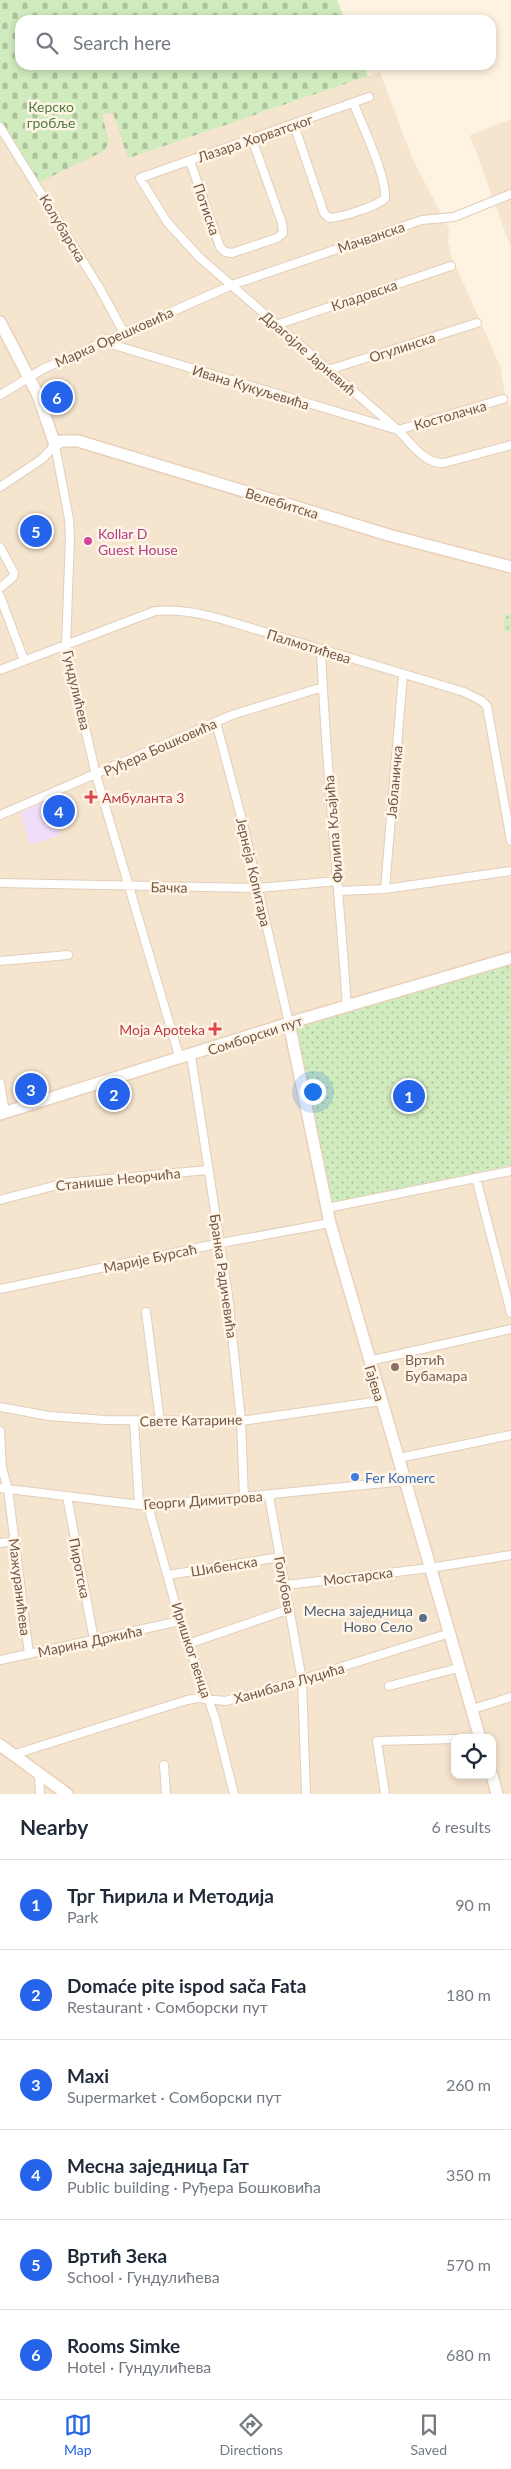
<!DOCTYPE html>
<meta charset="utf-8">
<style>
:root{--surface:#fff;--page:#f2f2f3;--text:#1f2937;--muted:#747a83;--line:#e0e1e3;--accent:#2563eb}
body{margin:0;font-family:Lato,sans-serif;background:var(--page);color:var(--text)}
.controls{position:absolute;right:15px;bottom:15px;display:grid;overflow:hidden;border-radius:10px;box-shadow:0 2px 8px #0003}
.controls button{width:45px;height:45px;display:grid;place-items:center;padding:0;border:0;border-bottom:1px solid var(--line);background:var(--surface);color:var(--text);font:25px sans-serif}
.you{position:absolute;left:312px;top:1091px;width:18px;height:18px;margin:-12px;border:4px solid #fff;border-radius:50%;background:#1a73e8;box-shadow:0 0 0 8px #1a73e833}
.badge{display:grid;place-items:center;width:32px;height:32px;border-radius:50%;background:var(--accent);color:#fff;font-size:16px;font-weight:700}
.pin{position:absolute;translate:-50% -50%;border:2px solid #fff;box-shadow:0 1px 5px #0006}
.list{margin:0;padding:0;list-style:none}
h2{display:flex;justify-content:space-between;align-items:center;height:65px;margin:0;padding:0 20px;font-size:21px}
h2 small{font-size:16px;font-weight:400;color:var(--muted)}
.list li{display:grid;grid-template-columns:32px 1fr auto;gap:15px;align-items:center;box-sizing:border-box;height:90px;padding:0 20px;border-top:1px solid var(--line)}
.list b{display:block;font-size:19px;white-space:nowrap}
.list p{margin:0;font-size:16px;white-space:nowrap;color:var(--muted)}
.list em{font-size:16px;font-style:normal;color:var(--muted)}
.icon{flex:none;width:28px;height:28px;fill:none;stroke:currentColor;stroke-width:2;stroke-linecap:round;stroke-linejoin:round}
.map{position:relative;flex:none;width:511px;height:1794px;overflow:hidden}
.search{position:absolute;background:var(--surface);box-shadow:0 2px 8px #0003;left:15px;right:15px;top:15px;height:55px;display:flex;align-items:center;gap:12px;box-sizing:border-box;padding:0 18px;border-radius:15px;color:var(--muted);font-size:19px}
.sheet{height:605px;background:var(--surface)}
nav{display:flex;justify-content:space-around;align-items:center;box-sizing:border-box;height:70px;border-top:1px solid var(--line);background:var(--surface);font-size:14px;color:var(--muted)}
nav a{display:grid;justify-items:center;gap:2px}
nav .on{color:var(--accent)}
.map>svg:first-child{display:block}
.residential{fill:#f5e4ce;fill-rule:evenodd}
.education{fill:#efddf9}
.cemetery{fill:url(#cemetery-stones)}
.park{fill:url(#park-dots)}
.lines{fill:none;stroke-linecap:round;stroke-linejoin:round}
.street-casing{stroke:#e2cebb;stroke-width:10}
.secondary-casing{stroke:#e9d1bb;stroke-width:14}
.street{stroke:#fff;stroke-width:8}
.secondary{stroke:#fff;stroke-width:11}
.hotel-dot{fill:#d1479c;stroke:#fff6e7;stroke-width:2}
.health-dot{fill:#e0444e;stroke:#fff6e7;stroke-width:2}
.education-dot{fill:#8d6e63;stroke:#fff6e7;stroke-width:2}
.shop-dot{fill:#3f7fe0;stroke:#fff6e7;stroke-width:2}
.service-dot{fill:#5c6f8a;stroke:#fff6e7;stroke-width:2}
.labels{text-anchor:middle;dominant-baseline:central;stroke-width:5;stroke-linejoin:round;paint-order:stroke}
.park-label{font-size:14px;fill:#4f7c3d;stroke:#fff6e7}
.street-label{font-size:14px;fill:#755846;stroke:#fff6e7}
.hotel-label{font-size:14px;fill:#b23c85;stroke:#fff6e7;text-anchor:start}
.health-label{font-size:14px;fill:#be3a42;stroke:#fff6e7;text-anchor:start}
.education-label{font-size:14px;fill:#785e54;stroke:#fff6e7;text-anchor:start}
.shop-label{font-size:14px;fill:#366cbe;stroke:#fff6e7;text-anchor:start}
.service-label{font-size:14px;fill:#4e5e75;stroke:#fff6e7;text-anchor:end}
</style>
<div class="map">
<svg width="511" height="1794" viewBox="0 0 511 1794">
<defs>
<pattern id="cemetery-stones" width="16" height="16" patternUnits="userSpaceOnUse" patternTransform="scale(1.25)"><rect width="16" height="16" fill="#d0ebbe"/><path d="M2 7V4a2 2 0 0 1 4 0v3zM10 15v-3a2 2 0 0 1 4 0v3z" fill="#adc19c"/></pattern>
<pattern id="park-dots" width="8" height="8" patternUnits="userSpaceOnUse" patternTransform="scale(1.25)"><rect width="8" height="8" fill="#d0ebbe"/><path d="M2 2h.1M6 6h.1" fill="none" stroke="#adc19c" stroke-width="1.8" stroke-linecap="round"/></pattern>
</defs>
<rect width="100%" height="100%" fill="#fef2e0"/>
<path class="residential" d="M 380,72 L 412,158 L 449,229 L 448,242 L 452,257 L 500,366 L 506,398 L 511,407 L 511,1794 L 0,1794 L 0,127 L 109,142 L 101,115 L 113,113 L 126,153 L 129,158 ZM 455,1738 L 492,1738 L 492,1775 L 455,1775 Z
M 511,119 L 511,248 L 470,135 Z"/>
<path class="education" d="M 46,802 L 60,835 L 30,845 L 20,812 Z"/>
<path class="cemetery" d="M 0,0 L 337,0 L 345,20 L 20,20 L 20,65 L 363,65 L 368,76 L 129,158 L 126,153 L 113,113 L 102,115 L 109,142 L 104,151 L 38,183 L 0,127 Z"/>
<path class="park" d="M 505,614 L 511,614 L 511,632 L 504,631 Z
M 511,962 L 511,1165 L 328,1204 L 293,1027 Z"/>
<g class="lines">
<defs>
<path id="street" d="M 369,97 L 140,178 L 167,222 L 199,257 L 398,430 C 410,442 425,465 444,463 L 511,445
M 294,125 L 324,213 L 329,218 C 340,218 378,206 385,198 C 387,177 362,125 354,104
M 0,127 L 99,287 L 123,331
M 190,161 L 220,247 L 225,252 L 232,253 L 277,238 L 283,233 L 282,223 L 252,139
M 276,325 L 451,266
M 106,339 L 114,345 L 398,430 L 503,399
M 328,370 L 477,323
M 0,395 L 43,369 L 232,285 L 422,220 L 454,217 L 511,194
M 55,445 L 69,519 L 70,537 L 66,645 L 96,775 L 180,1059
M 0,487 L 42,459 L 55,445
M 0,547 L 14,573 L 13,577 L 0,588
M 0,596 L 24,660
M 321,650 C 326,770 339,888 347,1007
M 0,670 L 155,611 C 179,609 198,613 221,619 L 464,692 L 482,701 L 487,706 L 511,841
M 216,722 L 243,824 L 289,1023
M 0,815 L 232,715 L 323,687
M 0,883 L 258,888 L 338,881
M 385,889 L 403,675
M 339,891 L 385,889 L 511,871
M 0,961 L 68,955
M 191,1056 L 228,1295 L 241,1421 L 244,1498
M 0,1083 L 5,1113
M 476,1178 L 511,1313
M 0,1200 L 65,1183 L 208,1170
M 327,1208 L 511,1171
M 0,1289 L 221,1243 L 330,1223
M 146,1312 L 160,1421
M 369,1361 L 511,1329
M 0,1407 L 49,1416 L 105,1420 L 241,1421 L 381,1401
M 134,1421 L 139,1504
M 0,1431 L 2,1468 L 8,1489 L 29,1654
M 399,1458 L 511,1435
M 0,1488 L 148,1506 L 405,1481
M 67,1496 L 94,1640
M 269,1496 L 302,1680 L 306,1794
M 148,1506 L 180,1621 L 215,1718 L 234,1794
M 0,1543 L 14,1541
M 168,1575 L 280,1557
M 286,1585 L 430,1568 L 511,1555
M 188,1644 L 290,1609
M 0,1660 L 180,1621
M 389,1686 L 454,1669 L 460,1669
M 473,1709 L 511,1697
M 12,1755 L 187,1700 L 198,1698 L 225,1701 L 258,1693 L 450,1633
M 164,1765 L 166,1794
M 39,1775 L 40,1794
M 385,1794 L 377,1741 L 455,1739"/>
<path id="secondary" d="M 0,322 L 38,395 L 55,445 L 61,441 L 78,441 L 392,536 L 511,567
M 289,1023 L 330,1223 L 480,1738
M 0,1114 L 299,1020 L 511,958
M 0,1745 L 67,1794
M 492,1775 L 497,1794"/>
</defs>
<use href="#street" class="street-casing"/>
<use href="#secondary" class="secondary-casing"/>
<use href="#street" class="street"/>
<use href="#secondary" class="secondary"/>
</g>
<circle class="hotel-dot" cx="88" cy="541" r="5"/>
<g class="health-dot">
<path d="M88.5 789.5h5v5h5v5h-5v5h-5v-5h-5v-5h5z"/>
<path d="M212.5 1021.5h5v5h5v5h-5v5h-5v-5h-5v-5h5z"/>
</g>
<circle class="education-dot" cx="395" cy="1367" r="5"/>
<circle class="shop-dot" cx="355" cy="1477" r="5"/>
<circle class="service-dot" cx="423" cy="1618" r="5"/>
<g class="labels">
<g class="park-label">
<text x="51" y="106">Керско<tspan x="51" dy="16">гробље</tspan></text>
</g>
<g class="street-label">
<text transform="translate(255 138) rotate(-19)">Лазара Хорватског</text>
<text transform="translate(207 209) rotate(71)">Потиска</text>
<text transform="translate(63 228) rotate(59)">Колубарска</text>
<text transform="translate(371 237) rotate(-19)">Мачванска</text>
<text transform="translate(364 295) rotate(-19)">Кладовска</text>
<text transform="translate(114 337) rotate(-24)">Марка Орешковића</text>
<text transform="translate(402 347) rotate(-18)">Огулинска</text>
<text transform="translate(309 353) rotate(41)">Драгојле Јарневић</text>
<text transform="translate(251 387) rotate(17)">Ивана Кукуљевића</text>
<text transform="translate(450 415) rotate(-16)">Костолачка</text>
<text transform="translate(282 503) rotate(17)">Велебитска</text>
<text transform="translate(309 646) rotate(17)">Палмотићева</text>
<text transform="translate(77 690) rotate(77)">Гундулићева</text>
<text transform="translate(160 747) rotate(-24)">Руђера Бошковића</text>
<text transform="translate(394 782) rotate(-85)">Јабланичка</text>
<text transform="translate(333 829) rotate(-95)">Филипа Кљајића</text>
<text transform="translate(254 872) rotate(77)">Јернеја Копитара</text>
<text transform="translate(169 887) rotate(1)">Бачка</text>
<text transform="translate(255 1035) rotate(-18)">Сомборски пут</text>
<text transform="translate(118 1179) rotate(-6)">Станише Неорчића</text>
<text transform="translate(150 1258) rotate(-12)">Марије Бурсаћ</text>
<text transform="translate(224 1276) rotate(82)">Бранка Радичевића</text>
<text transform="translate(375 1383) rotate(73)">Гајева</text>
<text transform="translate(191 1420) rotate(-1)">Свете Катарине</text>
<text transform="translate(203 1500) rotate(-4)">Георги Димитрова</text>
<text transform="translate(224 1566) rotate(-9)">Шибенска</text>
<text transform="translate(80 1568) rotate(79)">Пиротска</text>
<text transform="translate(358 1576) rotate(-7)">Мостарска</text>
<text transform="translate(285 1585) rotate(79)">Голубова</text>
<text transform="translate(20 1587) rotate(83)">Мажуранићева</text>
<text transform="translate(90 1641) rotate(-12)">Марина Држића</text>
<text transform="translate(192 1650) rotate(72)">Иришког венца</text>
<text transform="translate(289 1683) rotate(-16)">Ханибала Луцића</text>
</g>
<g class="hotel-label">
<text x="98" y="533">Kollar D<tspan x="98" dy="16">Guest House</tspan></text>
</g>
<g class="health-label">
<text x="102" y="797">Амбуланта 3</text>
<text x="205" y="1029" text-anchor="end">Moja Apoteka</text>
</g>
<g class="education-label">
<text x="405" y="1359">Вртић<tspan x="405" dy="16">Бубамара</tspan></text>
</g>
<g class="shop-label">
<text x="365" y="1477">Fer Komerc</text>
</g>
<g class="service-label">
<text x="413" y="1610">Месна заједница<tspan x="413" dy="16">Ново Село</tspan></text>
</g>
</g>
</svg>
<div class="controls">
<button><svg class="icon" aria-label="locate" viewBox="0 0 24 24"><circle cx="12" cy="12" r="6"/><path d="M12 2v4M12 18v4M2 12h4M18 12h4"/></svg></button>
</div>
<div class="you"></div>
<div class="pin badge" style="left:409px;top:1096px">1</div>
<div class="pin badge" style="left:114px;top:1094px">2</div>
<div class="pin badge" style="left:31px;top:1089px">3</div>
<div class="pin badge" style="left:59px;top:811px">4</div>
<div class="pin badge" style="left:36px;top:531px">5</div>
<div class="pin badge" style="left:57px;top:397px">6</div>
<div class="search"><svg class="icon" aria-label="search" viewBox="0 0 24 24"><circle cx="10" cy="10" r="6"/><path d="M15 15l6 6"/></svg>Search here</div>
</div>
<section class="sheet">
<h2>Nearby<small>6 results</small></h2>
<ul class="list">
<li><span class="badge">1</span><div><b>Трг Ћирила и Методија</b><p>Park</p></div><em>90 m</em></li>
<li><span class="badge">2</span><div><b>Domaće pite ispod sača Fata</b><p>Restaurant · Сомборски пут</p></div><em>180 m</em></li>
<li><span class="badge">3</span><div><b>Maxi</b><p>Supermarket · Сомборски пут</p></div><em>260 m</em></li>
<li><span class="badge">4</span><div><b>Месна заједница Гат</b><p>Public building · Руђера Бошковића</p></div><em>350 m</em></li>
<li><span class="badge">5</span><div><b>Вртић Зека</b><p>School · Гундулићева</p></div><em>570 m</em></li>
<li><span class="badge">6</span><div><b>Rooms Simke</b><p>Hotel · Гундулићева</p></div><em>680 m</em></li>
</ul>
</section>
<nav>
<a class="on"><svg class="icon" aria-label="map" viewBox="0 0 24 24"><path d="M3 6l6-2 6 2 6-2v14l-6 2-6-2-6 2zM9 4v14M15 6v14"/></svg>Map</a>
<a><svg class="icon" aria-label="directions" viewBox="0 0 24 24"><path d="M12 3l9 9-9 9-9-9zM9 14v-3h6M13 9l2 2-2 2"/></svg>Directions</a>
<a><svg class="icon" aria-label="saved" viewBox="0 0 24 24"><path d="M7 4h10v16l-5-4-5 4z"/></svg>Saved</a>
</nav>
